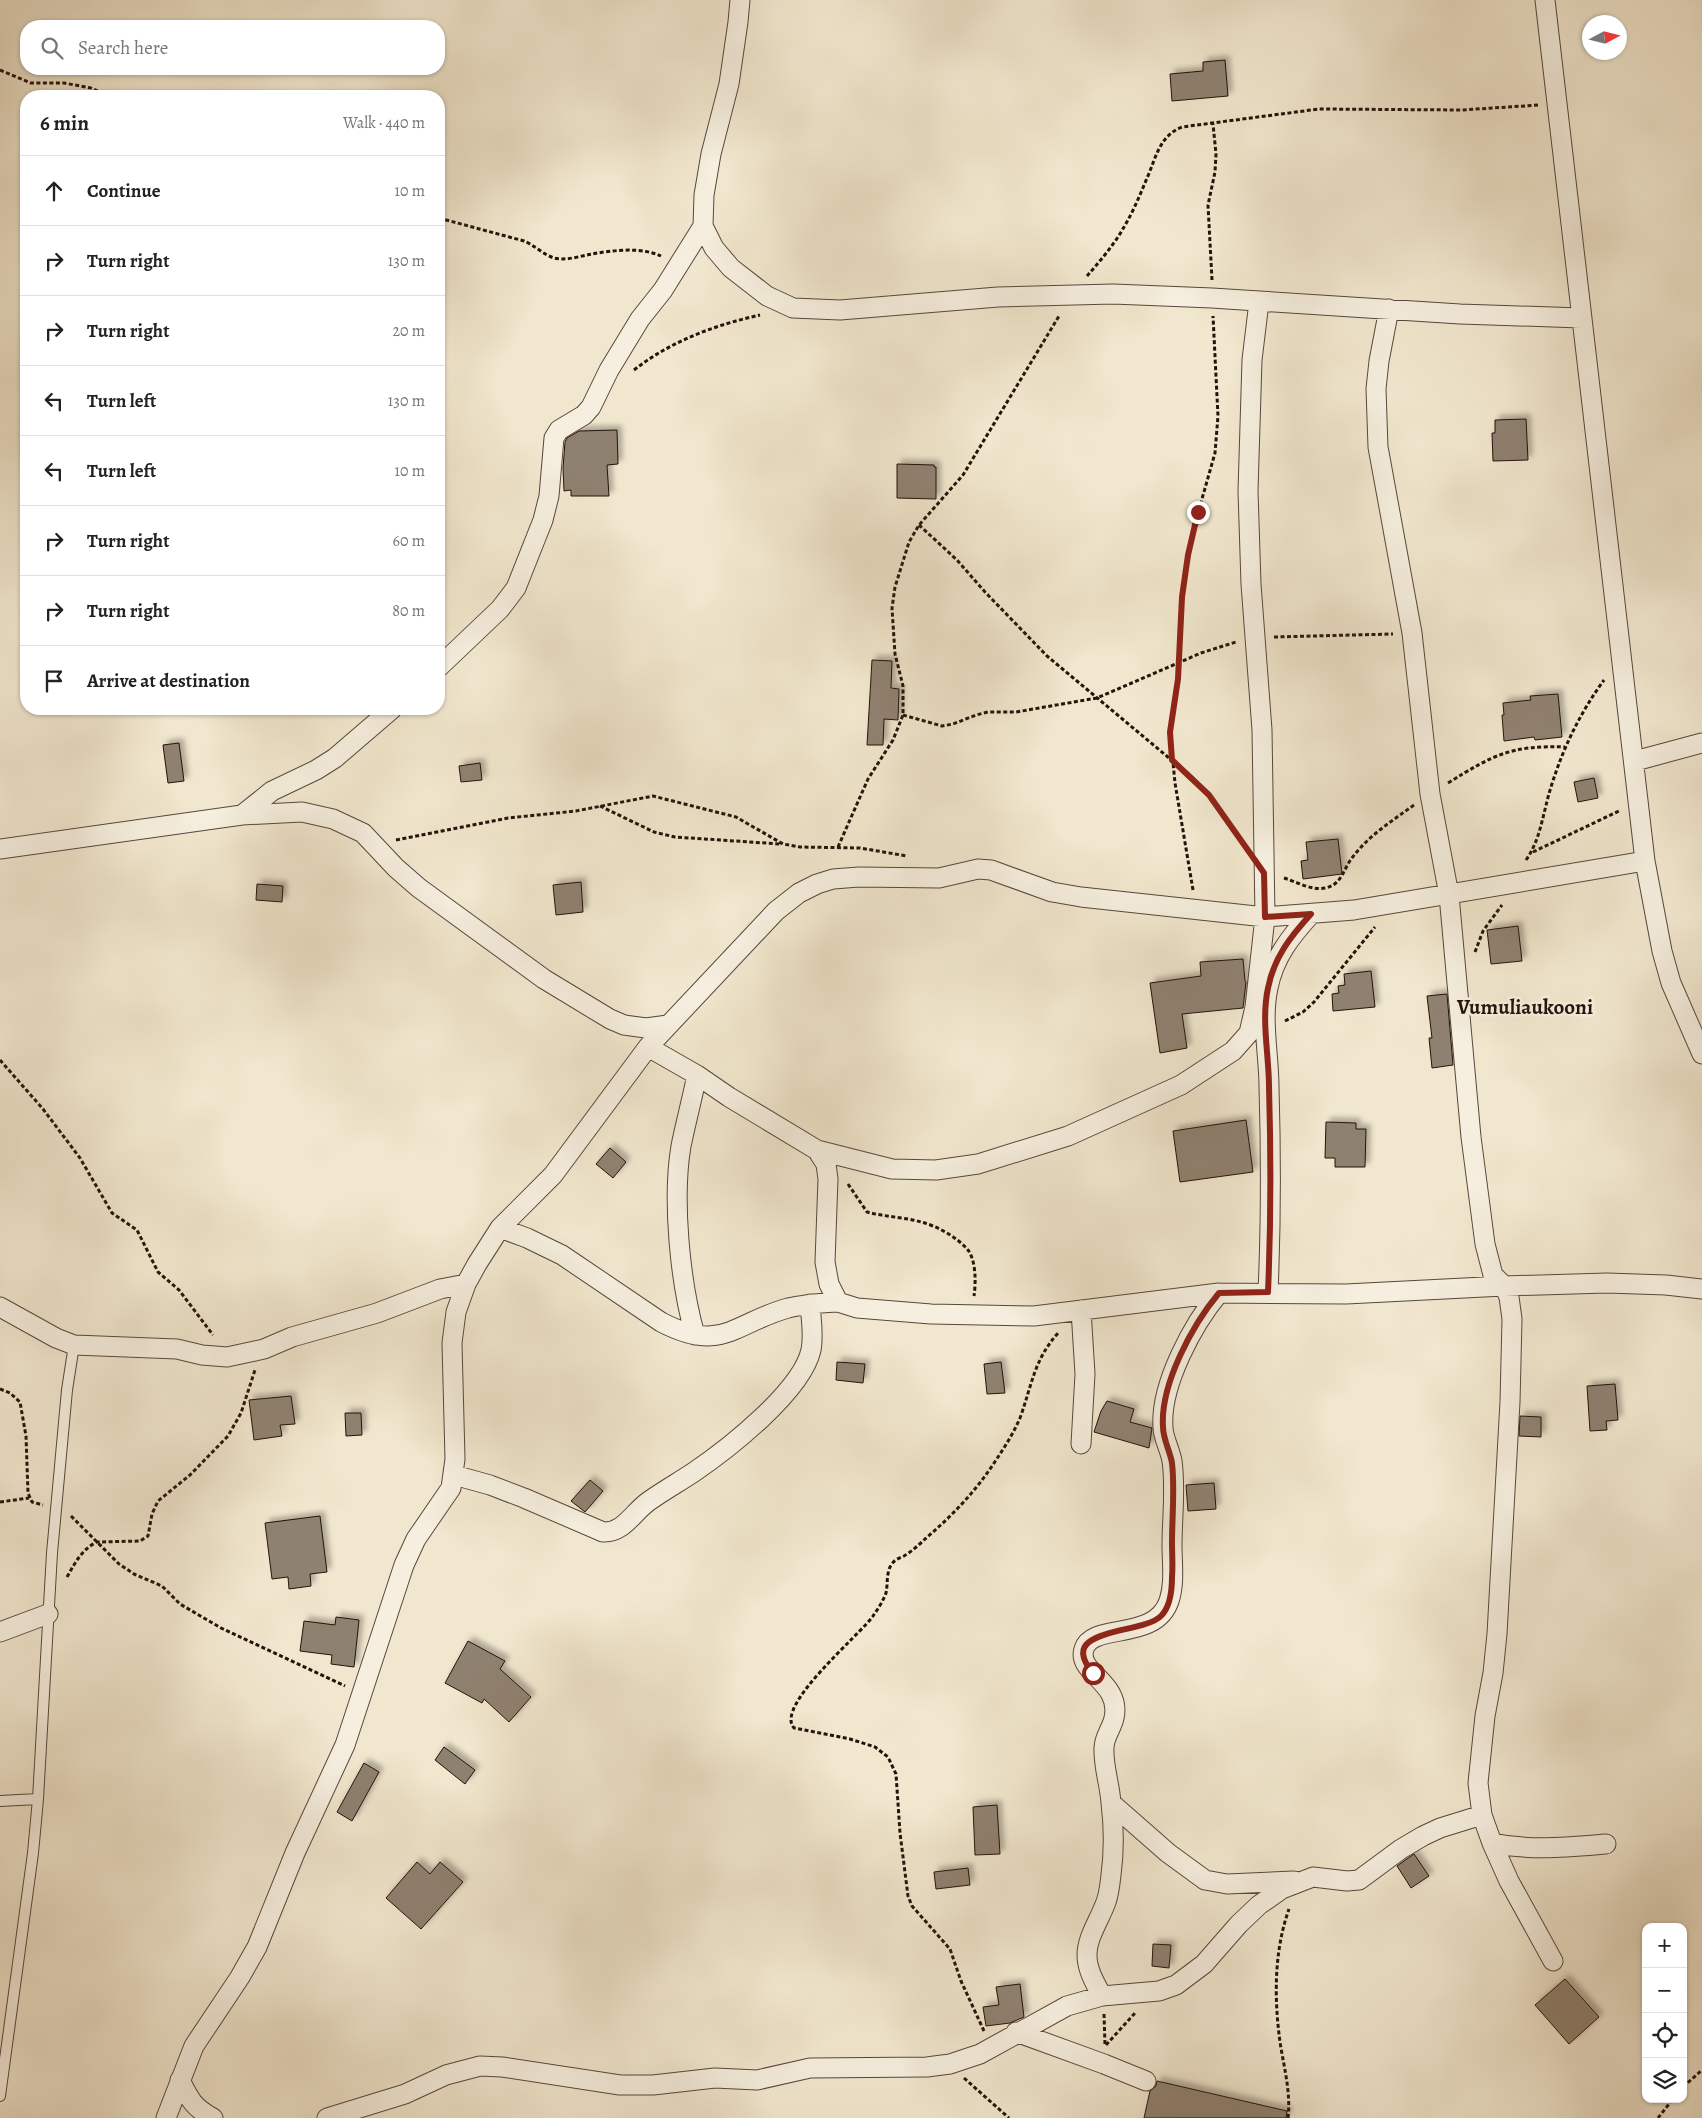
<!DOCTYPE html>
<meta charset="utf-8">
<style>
:root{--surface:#fff;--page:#f6f6f6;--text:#222;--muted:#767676;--line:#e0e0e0}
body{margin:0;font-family:Alegreya,serif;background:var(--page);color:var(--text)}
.controls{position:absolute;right:15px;bottom:15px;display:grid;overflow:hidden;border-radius:10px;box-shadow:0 1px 4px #0004}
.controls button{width:45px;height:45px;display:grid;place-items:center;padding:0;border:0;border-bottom:1px solid var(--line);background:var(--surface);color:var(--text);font:25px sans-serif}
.compass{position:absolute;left:1582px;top:15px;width:45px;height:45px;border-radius:50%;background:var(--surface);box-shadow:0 1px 4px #0004;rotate:83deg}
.stop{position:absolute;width:15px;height:15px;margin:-11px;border:4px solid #8f2418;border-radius:50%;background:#fff}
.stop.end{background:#8f2418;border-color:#fff;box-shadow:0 1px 5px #0008}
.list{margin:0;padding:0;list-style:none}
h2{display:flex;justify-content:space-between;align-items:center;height:65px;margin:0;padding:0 20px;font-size:21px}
h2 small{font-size:16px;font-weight:400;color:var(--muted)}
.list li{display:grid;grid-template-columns:32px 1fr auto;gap:15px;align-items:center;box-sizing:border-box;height:70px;padding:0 20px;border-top:1px solid var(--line)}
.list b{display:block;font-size:19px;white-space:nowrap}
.list em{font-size:16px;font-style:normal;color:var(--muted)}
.icon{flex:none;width:28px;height:28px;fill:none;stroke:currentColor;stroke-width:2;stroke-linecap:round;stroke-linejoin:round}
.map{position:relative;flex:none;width:1702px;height:2118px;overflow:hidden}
.search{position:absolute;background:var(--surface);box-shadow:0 1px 4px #0004;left:20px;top:20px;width:425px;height:55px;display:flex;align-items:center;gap:12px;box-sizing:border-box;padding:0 18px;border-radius:20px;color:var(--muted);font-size:19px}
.panel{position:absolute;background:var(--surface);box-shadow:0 1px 4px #0004;left:20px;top:90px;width:425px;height:625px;border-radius:20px}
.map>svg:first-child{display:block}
.building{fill:#8f8170;stroke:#25120b;filter:url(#shadow)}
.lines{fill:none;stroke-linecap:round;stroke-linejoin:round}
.lane-casing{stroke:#58473c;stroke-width:12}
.street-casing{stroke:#58473c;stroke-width:21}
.path{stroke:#25120b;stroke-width:3;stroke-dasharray:4 2.5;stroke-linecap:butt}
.lane{stroke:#f6efdf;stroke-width:10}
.street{stroke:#f6efdf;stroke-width:19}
.route{stroke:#8f2418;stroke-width:6}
.labels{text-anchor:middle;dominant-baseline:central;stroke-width:5;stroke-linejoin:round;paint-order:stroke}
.quarter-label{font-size:21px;font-weight:bold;fill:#25120b;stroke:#f6efdf}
</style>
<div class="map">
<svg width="1702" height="2118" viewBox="0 0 1702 2118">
<defs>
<filter id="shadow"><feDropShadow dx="4.5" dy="-4.5" stdDeviation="2.5" flood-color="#0004"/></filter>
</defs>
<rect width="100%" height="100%" fill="#f1e7ce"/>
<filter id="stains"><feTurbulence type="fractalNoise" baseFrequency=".004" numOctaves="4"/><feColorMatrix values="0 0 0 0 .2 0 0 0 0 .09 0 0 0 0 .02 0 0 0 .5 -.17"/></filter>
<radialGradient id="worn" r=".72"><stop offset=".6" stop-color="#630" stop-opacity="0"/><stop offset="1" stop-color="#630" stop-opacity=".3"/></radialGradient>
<path class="building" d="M 1225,60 L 1228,96 L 1172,101 L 1170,74 L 1203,71 L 1203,62 Z
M 1526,419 L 1528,460 L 1493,461 L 1492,433 L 1495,433 L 1495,420 Z
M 617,430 L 618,464 L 607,465 L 609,496 L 571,496 L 571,490 L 564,491 L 563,468 L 565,442 L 567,438 L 579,431 Z
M 897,464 L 934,465 L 934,467 L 936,467 L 936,499 L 897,498 Z
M 872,660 L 892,661 L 891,688 L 899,689 L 898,720 L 884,719 L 883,745 L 867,745 Z
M 1558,694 L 1562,737 L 1535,740 L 1534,737 L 1504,741 L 1502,715 L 1504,715 L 1503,703 L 1531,700 L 1530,696 Z
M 179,743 L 184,781 L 168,783 L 163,745 Z
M 480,763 L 482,780 L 461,782 L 459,766 Z
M 1594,778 L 1598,798 L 1578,802 L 1574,782 Z
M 1338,839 L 1342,874 L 1303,879 L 1301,861 L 1308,860 L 1306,842 Z
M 581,882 L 583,912 L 556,915 L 553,885 Z
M 257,884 L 283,886 L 282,902 L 256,900 Z
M 1518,926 L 1522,961 L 1491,964 L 1487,930 Z
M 1243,959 L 1245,981 L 1246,982 L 1243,1008 L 1182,1014 L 1187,1048 L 1160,1053 L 1150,983 L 1201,976 L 1200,962 Z
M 1371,971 L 1375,1007 L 1333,1011 L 1332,994 L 1339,993 L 1338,986 L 1345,985 L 1344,974 Z
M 1447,994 L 1453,1065 L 1432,1068 L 1429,1038 L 1432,1038 L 1427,996 Z
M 1246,1120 L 1253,1172 L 1180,1182 L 1173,1131 Z
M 1326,1122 L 1356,1123 L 1356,1129 L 1366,1129 L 1365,1167 L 1335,1167 L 1335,1158 L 1325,1158 Z
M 610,1148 L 626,1162 L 613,1178 L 596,1164 Z
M 837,1362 L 865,1364 L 863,1383 L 836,1380 Z
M 1001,1362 L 1005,1393 L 987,1394 L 984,1364 Z
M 1615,1384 L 1618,1420 L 1606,1421 L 1607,1430 L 1590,1431 L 1587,1386 Z
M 291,1396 L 295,1424 L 280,1425 L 282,1436 L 254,1440 L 249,1400 Z
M 1107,1401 L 1134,1409 L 1130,1422 L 1152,1428 L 1149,1448 L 1094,1432 L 1101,1411 Z
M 345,1413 L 361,1413 L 362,1435 L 346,1436 Z
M 1520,1416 L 1541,1417 L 1541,1437 L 1519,1436 Z
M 590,1480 L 603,1491 L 585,1512 L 571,1501 Z
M 1214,1483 L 1216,1509 L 1188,1511 L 1186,1485 Z
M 320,1516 L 327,1572 L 310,1574 L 311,1586 L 289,1589 L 288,1577 L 272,1579 L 265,1523 Z
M 336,1617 L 359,1620 L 354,1667 L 331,1664 L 332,1655 L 300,1651 L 304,1621 L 335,1625 Z
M 468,1641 L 505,1661 L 500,1669 L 531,1697 L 509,1722 L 484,1699 L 482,1703 L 445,1683 Z
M 444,1747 L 475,1770 L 465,1784 L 435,1760 Z
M 364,1763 L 379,1772 L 352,1821 L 337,1812 Z
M 997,1805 L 1000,1854 L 975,1855 L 973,1807 Z
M 1414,1854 L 1429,1876 L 1411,1888 L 1397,1866 Z
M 417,1862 L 430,1874 L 440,1862 L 463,1882 L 421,1929 L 386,1898 Z
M 968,1868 L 970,1885 L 936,1889 L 934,1872 Z
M 1153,1944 L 1171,1945 L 1169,1968 L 1152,1966 Z
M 1565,1979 L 1599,2017 L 1569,2044 L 1535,2005 Z
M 1020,1984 L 1024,2017 L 1010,2023 L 986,2026 L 983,2007 L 999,2005 L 996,1987 Z
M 1157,2081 L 1287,2111 L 1286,2118 L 1144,2118 L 1150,2091 L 1156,2086 Z"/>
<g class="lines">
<defs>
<path id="lane" d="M 0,1801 L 38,1799
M 0,2096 L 33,1853 L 38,1799 L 52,1553 L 67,1390 L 74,1345"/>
<path id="street" d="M 740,0 L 738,22 L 729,84 L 711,154 L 704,195 L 703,226 L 714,248 L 731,268 L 767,296 L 793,308 L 840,310 L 998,297 L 1113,294 L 1212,298 L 1460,314 L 1581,318
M 1545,0 L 1645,861 L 1662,951 L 1671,983 L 1702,1054
M 1389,309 L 1379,361 L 1376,389 L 1378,447 L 1412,633 L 1430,794 L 1449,895 L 1471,1137 L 1485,1244 L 1493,1275 L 1504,1286 L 1509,1297 L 1512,1319 L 1510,1402 L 1497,1634 L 1493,1673 L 1485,1716 L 1478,1783 L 1482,1815 L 1492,1843 L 1509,1881 L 1553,1961
M 439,667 L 500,609 L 516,588 L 543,520 L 549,496 L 554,438 L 559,430 L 584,415 L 591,407 L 609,370 L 640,319 L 663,290 L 703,226
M 1635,761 L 1702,743
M 242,815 L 272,791 L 316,770 L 335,758 L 392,709
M 0,849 L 242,815 L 302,812 L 333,819 L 363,833 L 396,868 L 419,888 L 544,979 L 610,1019 L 624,1025 L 646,1028 L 668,1025
M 648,1047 L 697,1075 L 729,1097 L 817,1150 L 892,1169 L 936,1170 L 978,1164 L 1068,1136 L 1181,1085 L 1233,1051 L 1249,1033 L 1255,1007 L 1265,917 L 1262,730 L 1251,584 L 1248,491 L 1252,360 L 1259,302
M 817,1150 L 826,1164 L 828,1179 L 825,1262 L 829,1284 L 838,1302 L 857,1308 L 931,1314 L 1034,1316 L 1219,1293 L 1346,1294 L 1504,1286 L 1607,1283 L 1666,1285 L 1702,1289
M 500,1228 L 527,1238 L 562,1255 L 661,1322 C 722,1354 734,1323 788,1308 C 804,1304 822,1303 838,1302
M 1268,1292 C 1271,1224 1271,1155 1269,1087 C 1269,1055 1261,1020 1268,988 C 1274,957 1291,936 1311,914
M 0,1307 L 56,1338 L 74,1345 L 177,1349 L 202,1355 L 227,1357 L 264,1349 L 292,1337 L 377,1313 L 440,1289 L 466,1284
M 695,1335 C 680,1282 672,1200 681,1146 C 686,1122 692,1099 697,1075
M 1081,1444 L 1085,1374 L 1081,1310
M 454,1475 L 490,1485 L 524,1498 L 603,1532 C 624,1533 633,1512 649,1501 C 663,1491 679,1482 694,1472 C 728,1449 802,1391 811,1350 C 814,1335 811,1319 810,1304
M 0,1632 L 48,1614
M 1111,1803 L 1168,1853 L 1205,1880 L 1227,1884 L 1294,1881
M 1492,1843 C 1530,1851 1568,1847 1606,1844
M 1102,1996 C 1095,1983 1087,1970 1087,1955 C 1087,1937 1100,1919 1106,1902 C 1109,1894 1110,1884 1111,1875 C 1114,1852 1114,1827 1111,1803 C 1110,1785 1103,1766 1104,1748 C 1104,1737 1112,1728 1114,1718 C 1122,1682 1076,1673 1084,1649 C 1092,1622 1155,1642 1169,1601 C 1175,1583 1172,1564 1172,1545 C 1172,1518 1176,1489 1172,1461 C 1170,1449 1163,1438 1163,1427 C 1160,1385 1193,1324 1219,1293
M 1016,2032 L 1104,2064 L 1146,2081
M 180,2080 C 190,2100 193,2107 213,2118
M 166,2118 L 194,2046 L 240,1977 L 257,1947 L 295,1853 L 345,1745 L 404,1565 L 416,1539 L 451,1488 L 455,1459 L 452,1343 L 456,1312 L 466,1284 L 477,1264 L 500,1228 L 553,1175 L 648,1047 L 776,911 L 799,893 L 817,884 L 833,879 L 859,877 L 939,878 L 978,869 L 991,870 L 1052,892 L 1081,897 L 1265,917 L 1354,910 L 1645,861
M 327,2118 L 405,2094 L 446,2075 L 480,2066 L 502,2067 L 620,2085 L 653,2085 L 715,2078 L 757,2080 L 810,2068 L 927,2067 L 950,2064 L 980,2054 L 1067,2006 L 1102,1996 L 1159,1991 L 1176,1985 L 1204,1964 L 1239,1924 L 1259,1905 L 1282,1889 L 1313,1877 L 1347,1881 L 1359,1880 L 1401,1849 L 1423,1836 L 1440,1828 L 1482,1815"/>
</defs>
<use href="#lane" class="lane-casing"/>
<use href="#street" class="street-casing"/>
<path class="path" d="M 0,70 L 31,83 L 64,83 L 91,88 L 108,96
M 439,218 L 524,241 C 534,245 544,255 554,258 C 567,261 580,256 592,254 C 614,250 641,247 661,256
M 1087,276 C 1100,261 1114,245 1124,227 C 1133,212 1140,195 1147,178 C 1156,158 1159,136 1182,127 L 1319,109 L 1461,110 L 1539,105
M 1212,280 L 1208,205 L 1215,172 L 1216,154 L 1213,124
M 634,370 C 671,341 715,325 760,315
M 919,525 L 957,560 L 985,592 L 1047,656 L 1193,778 L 1209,795 L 1244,843
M 1274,637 L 1393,634
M 903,715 L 942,726 L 953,724 L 976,715 L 988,712 L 1016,712 L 1097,698 L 1201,653 L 1236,642
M 1448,783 C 1493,755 1511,745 1565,747
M 600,806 L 654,832 L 675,837 L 780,844
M 396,840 L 508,818 L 576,811 L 653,796 L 736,817 L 783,844 L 800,847 L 860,848 L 907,856
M 838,847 L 868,779 L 893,740 L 903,715 L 903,686 L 895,654 L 892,608 L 895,587 L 909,542 L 919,525 L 963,475 L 1059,316
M 1533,852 L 1621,810
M 1526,860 C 1541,839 1543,812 1551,787 C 1563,748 1580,713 1604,680
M 1284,878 C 1297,882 1312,891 1325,888 C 1342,885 1343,869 1352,858 C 1368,836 1392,821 1414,805
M 1193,890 L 1175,783 L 1170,732 L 1178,679 L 1182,597 L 1188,555 L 1198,513 L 1215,453 L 1218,416 L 1213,316
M 1475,952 L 1483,931 L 1502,905
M 1285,1021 L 1303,1012 L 1314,1002 L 1375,927
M 0,1060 L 43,1109 L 80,1158 L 112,1213 L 137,1230 L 158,1272 L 179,1290 L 213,1335
M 848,1184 L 867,1212 C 885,1217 904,1217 921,1222 C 937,1226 957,1237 968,1250 C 976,1261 976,1282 974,1296
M 0,1389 L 10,1393 L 20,1402 L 26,1436 L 28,1493 L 32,1502 L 43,1505
M 0,1502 L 29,1498
M 71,1516 L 119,1564 L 134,1574 L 162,1586 L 180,1604 L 221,1628 L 345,1686
M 67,1577 C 75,1563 82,1549 97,1542 L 140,1541 L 148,1536 L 152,1514 L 158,1501 L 190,1475 L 228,1436 L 241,1413 L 255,1370
M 1104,2014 L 1105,2045
M 984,2031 L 961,1981 L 950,1949 L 912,1906 L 908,1896 L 900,1833 L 896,1774 L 888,1757 L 875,1747 L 850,1739 L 794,1728 C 774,1706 860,1635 873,1616 C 878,1609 883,1601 886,1593 C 888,1584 886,1571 892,1564 C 895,1559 900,1558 904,1556 C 912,1551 919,1545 925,1539 C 953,1515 978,1489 998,1457 C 1006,1445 1014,1432 1020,1418 C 1032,1385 1034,1359 1059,1332
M 1106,2045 L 1135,2013
M 964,2078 L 1009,2118
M 1683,2087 L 1702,2070
M 1288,2118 C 1291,2092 1284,2068 1280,2042 C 1274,1998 1274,1951 1289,1909
M 1658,2118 L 1673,2099"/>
<use href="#lane" class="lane"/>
<use href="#street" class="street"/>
</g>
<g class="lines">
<path class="route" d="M 1093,1673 C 1054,1627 1142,1635 1161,1616 C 1170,1607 1172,1589 1172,1577 C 1173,1566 1172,1554 1172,1543 C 1172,1516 1175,1489 1172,1463 C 1170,1451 1163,1439 1163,1427 C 1160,1384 1193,1324 1219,1293 L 1268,1292 C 1271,1223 1271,1155 1269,1087 C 1269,1055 1261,1020 1268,988 C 1274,957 1291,936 1311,914 L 1265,917 L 1264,873 L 1209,795 L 1172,760 L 1170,732 L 1178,679 L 1182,597 L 1188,555 L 1198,512"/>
</g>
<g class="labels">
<g class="quarter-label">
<text x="1525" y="1007">Vumuliaukooni</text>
</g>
</g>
<rect width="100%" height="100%" filter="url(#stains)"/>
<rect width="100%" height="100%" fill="url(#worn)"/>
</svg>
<div class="controls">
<button>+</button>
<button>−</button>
<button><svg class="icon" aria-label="locate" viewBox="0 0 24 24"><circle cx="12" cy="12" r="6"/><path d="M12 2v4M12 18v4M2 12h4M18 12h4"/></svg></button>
<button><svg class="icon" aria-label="layers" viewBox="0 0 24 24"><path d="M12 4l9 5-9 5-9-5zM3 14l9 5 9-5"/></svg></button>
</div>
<svg class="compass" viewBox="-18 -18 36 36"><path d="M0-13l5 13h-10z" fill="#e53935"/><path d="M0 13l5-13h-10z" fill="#767676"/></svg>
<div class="stop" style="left:1093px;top:1673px"></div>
<div class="stop end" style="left:1198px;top:512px"></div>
<div class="search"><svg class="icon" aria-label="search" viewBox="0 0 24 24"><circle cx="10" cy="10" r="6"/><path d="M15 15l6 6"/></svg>Search here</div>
<section class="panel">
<h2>6 min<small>Walk · 440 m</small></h2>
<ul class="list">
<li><svg class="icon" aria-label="ahead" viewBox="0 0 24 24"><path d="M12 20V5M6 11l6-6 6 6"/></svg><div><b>Continue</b></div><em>10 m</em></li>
<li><svg class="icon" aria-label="right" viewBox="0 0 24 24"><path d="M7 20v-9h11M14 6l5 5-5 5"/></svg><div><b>Turn right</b></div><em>130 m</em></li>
<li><svg class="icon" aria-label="right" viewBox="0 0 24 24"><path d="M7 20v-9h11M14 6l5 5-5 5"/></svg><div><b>Turn right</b></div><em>20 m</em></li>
<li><svg class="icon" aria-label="left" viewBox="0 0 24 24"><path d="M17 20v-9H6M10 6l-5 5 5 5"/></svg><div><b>Turn left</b></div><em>130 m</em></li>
<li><svg class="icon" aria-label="left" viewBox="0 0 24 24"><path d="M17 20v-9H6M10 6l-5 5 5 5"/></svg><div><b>Turn left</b></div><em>10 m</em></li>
<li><svg class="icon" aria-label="right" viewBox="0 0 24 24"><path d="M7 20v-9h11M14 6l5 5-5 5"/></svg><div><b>Turn right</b></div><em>60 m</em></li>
<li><svg class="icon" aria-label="right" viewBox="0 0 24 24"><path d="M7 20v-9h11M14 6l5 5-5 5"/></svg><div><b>Turn right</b></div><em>80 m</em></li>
<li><svg class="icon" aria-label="arrive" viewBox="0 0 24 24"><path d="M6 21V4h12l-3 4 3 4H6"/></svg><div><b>Arrive at destination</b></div></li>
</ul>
</section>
</div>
